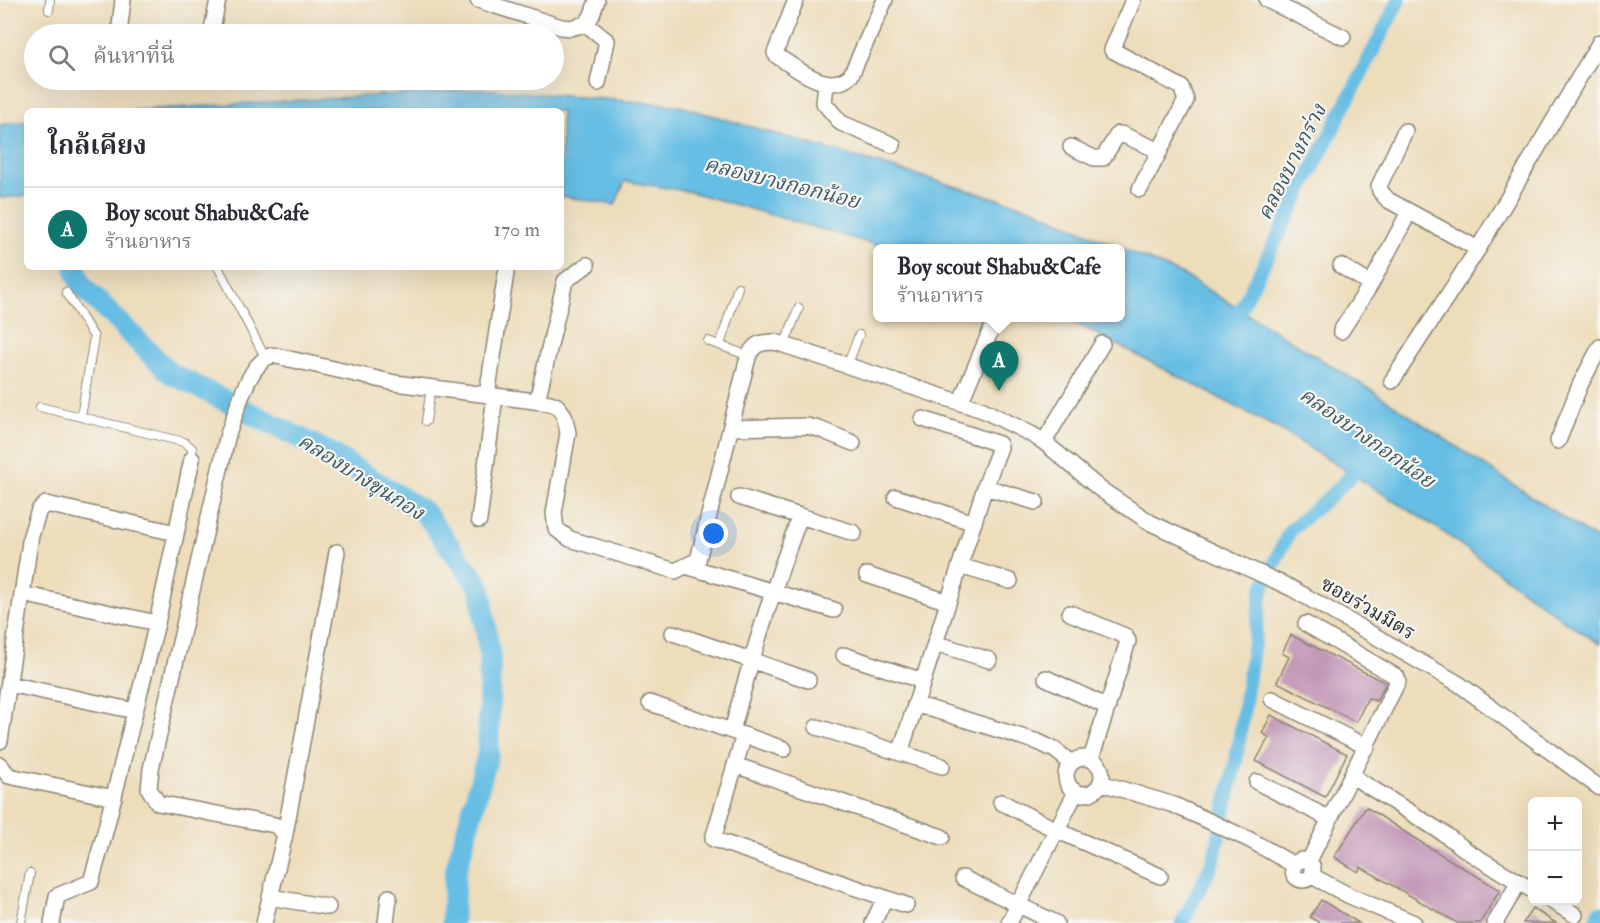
<!DOCTYPE html>
<html lang="th">
<meta charset="utf-8">
<style>
:root{--surface:#fff;--page:#f2f2f3;--text:#2b2b33;--muted:#7c7c81;--line:#e1e1e2;--accent:#0f766e}
body{margin:0;font-family:"IM FELL Double Pica","Noto Serif Thai",serif;background:var(--page);color:var(--text)}
.controls{position:absolute;right:18px;bottom:18px;display:grid;overflow:hidden;border-radius:9px;box-shadow:0 6px 24px #0002}
.controls button{width:54px;height:54px;display:grid;place-items:center;padding:0;border:0;border-bottom:2px solid var(--line);background:var(--surface);color:var(--text);font:30px sans-serif}
.you{position:absolute;left:714px;top:534px;width:21px;height:21px;margin:-15px;border:4px solid #fff;border-radius:50%;background:#1a73e8;box-shadow:0 0 0 9px #1a73e833}
.badge{display:grid;place-items:center;width:39px;height:39px;border-radius:50%;background:var(--accent);color:#fff;font-size:20px;font-weight:700}
.pin{position:absolute;translate:-50% -50px;filter:drop-shadow(0 2px 3px #0008)}
.pin::after{content:'';position:absolute;top:32px;width:21px;height:18px;background:inherit;clip-path:polygon(0 0,100% 0,50% 100%)}
.popup{position:absolute;left:873px;top:244px;width:252px;height:78px;box-sizing:border-box;display:grid;place-content:center;border-radius:9px;background:var(--surface);filter:drop-shadow(0 2px 4px #0005);font-size:20px;white-space:nowrap;color:var(--muted)}
.popup b{font-size:22px;color:var(--text)}
.popup::after{content:'';position:absolute;left:50%;top:100%;margin-left:-12px;border:12px solid transparent;border-top-color:var(--surface)}
.list{margin:0;padding:0;list-style:none}
h2{display:flex;justify-content:space-between;align-items:center;height:78px;margin:0;padding:0 24px;font-size:26px}
h2 small{font-size:20px;font-weight:400;color:var(--muted)}
.list li{display:grid;grid-template-columns:39px 1fr auto;gap:18px;align-items:center;box-sizing:border-box;height:84px;padding:0 24px;border-top:2px solid var(--line)}
.list b{display:block;font-size:22px;white-space:nowrap}
.list p{margin:0;font-size:20px;white-space:nowrap;color:var(--muted)}
.list em{font-size:20px;font-style:normal;color:var(--muted)}
.icon{flex:none;width:33px;height:33px;fill:none;stroke:currentColor;stroke-width:2;stroke-linecap:round;stroke-linejoin:round}
.map{position:relative;flex:none;width:1600px;height:923px;overflow:hidden}
.search{position:absolute;background:var(--surface);box-shadow:0 6px 24px #0002;left:24px;top:24px;width:540px;height:66px;display:flex;align-items:center;gap:15px;box-sizing:border-box;padding:0 21px;border-radius:33px;color:var(--muted);font-size:22px}
.panel{position:absolute;background:var(--surface);box-shadow:0 6px 24px #0002;left:24px;top:108px;width:540px;height:162px;border-radius:9px}
.map>svg:first-child{display:block}
.water{fill:#66bee4;stroke:#487488;stroke-width:1.5}
.lines{fill:none;stroke-linecap:round;stroke-linejoin:round}
.canal{stroke:#66bee4;stroke-width:14}
.river{stroke:#66bee4;stroke-width:22}
.building{fill:#c299b8}
.service-casing{stroke:#8c8473;stroke-width:10}
.minor-casing{stroke:#8c8473;stroke-width:18}
.service{stroke:#fff;stroke-width:8}
.minor{stroke:#fff;stroke-width:15}
.labels{text-anchor:middle;dominant-baseline:central;stroke-width:4.5;stroke-linejoin:round;paint-order:stroke}
.street-label{font-size:20px;fill:#2b2b2b;stroke:#f6f6f2}
.water-label{font-size:21px;font-style:italic;fill:#3d5762;stroke:#f6f6f2}
</style>
<div class="map">
<svg width="1600" height="923" viewBox="0 0 1600 923">
<rect width="100%" height="100%" fill="#f6f6f2"/>
<filter id="ink" filterUnits="userSpaceOnUse"><feTurbulence type="fractalNoise" baseFrequency=".0167" numOctaves="2"/><feDisplacementMap in="SourceGraphic" scale="12" xChannelSelector="R" yChannelSelector="G"/><feConvolveMatrix kernelMatrix="1 2 1 2 8 2 1 2 1" color-interpolation-filters="sRGB"/></filter>
<filter id="wash" filterUnits="userSpaceOnUse"><feTurbulence type="fractalNoise" baseFrequency=".008" numOctaves="4" result="noise"/><feDisplacementMap in="SourceGraphic" scale="24" xChannelSelector="R" yChannelSelector="G"/><feGaussianBlur stdDeviation="1.35" result="paint"/><feColorMatrix in="noise" values="0 0 0 0 0 0 0 0 0 0 0 0 0 0 0 0 0 1.4 0 .05"/><feComposite in="paint" operator="in"/></filter>
<g filter="url(#wash)">
<rect width="100%" height="100%" fill="#edddbb"/>
<path class="water" d="M 481,89 L 676,105 L 1033,209 L 1185,276 L 1371,390 L 1600,542 L 1600,644 L 1566,622 L 1439,529 L 1281,430 L 1066,318 L 1120,318 L 1120,249 L 887,248 L 691,192 L 625,181 L 615,205 L 561,196 L 561,111 L 124,111 Z
M 27,121 L 27,196 L 0,198 L 0,125 Z"/>
<g class="lines">
<path class="canal" d="M 1233,324 L 1399,0
M 1182,923 L 1213,862 L 1236,761 L 1262,590 L 1290,530 L 1328,498 L 1364,463
M 1595,923 L 1600,912"/>
<path class="river" d="M 75,267 L 81,285 L 170,373 L 332,454 L 424,512 L 480,587 L 490,657 L 488,754 L 455,873 L 452,923"/>
</g>
<g id="blocks">
<path class="building" d="M 1291,635 L 1386,683 L 1376,701 L 1368,698 L 1356,722 L 1277,682 L 1289,657 L 1282,653 Z
M 1271,715 L 1347,754 L 1325,797 L 1256,761 L 1269,737 L 1262,733 Z
M 1366,807 L 1422,843 L 1500,890 L 1480,923 L 1457,923 L 1361,867 L 1358,872 L 1334,857 Z
M 1321,900 L 1359,923 L 1320,923 L 1310,917 Z
M 1532,908 L 1556,923 L 1523,923 Z"/>
</g>
</g>
<g filter="url(#ink)">
<use href="#blocks" fill-opacity="0" stroke="#8c8473" stroke-width="1.5"/>
<g class="lines">
<defs>
<path id="service" d="M 49,10 L 50,0
M 218,267 L 265,357
M 66,292 L 94,337 L 81,417
M 708,341 L 749,356
M 720,345 L 738,287
M 784,345 L 799,308
M 847,366 L 859,335
M 40,407 L 184,442 L 192,448 L 192,459
M 426,421 L 431,388
M 21,923 L 30,873"/>
<path id="minor" d="M 478,0 L 561,27 L 570,28 L 586,24 L 592,15 L 597,0
M 796,0 L 775,53 L 777,56 C 796,68 830,97 851,75 L 885,0
M 1133,0 L 1112,50 L 1181,87 L 1186,100 L 1140,189
M 1267,0 L 1343,37
M 586,24 L 607,41 L 598,83
M 119,34 L 123,0
M 211,34 L 218,0
M 826,84 L 824,103 L 841,123 L 893,145
M 1405,131 L 1379,186 L 1380,191 L 1388,200 L 1478,249
M 1071,147 L 1094,158 L 1103,158 L 1118,134 L 1121,134 L 1160,151
M 1341,266 L 1371,284
M 1341,331 L 1371,284 L 1409,212
M 1392,381 L 1478,249 L 1600,42
M 487,395 L 506,273
M 537,401 L 565,281 L 587,265
M 960,403 L 996,318
M 731,428 L 807,426 L 819,429 L 853,443
M 1558,441 L 1580,385 L 1600,347
M 1044,442 L 1102,344
M 985,487 L 1036,502
M 739,497 L 854,533
M 896,497 L 974,523
M 479,520 L 495,396
M 686,566 L 834,610
M 960,566 L 1010,581
M 867,575 L 948,602
M 22,594 L 157,623
M 1070,613 L 1125,636 L 1128,641 L 1091,759
M 1306,624 L 1397,677 L 1398,681 L 1309,861
M 673,633 L 808,680
M 935,643 L 989,660
M 844,655 L 923,681
M 1046,678 L 1108,707
M 9,684 L 135,711
M 1272,699 L 1367,747
M 650,703 L 784,749
M 915,704 L 1038,742 L 1055,750 L 1071,763
M 817,727 L 942,766
M 732,731 C 751,657 773,588 800,516
M 744,735 L 713,839 L 906,905
M 0,741 L 31,535 L 39,510 L 46,504 L 176,533
M 900,753 L 985,487 L 1000,447 L 999,444 L 923,419
M1066 776a18 18 0 1 1 36 0a18 18 0 1 1-36 0Z
M 0,765 L 9,776 L 114,798
M 735,765 L 942,837
M 1352,776 L 1443,833 L 1470,853 L 1532,890
M 1257,782 L 1330,819
M 1101,783 L 1174,805 L 1250,840 L 1294,865
M 1001,802 L 1056,830 L 1160,876
M 285,834 L 337,552
M1293 870a10 10 0 1 1 20 0a10 10 0 1 1-20 0Z
M 1312,876 L 1350,896 L 1414,923
M 963,878 L 1056,923
M 270,897 L 328,907
M 1550,900 L 1575,915
M 52,923 L 57,896 L 91,882 L 104,836 L 157,623 L 192,459
M 264,923 L 285,834 L 275,825 L 158,803 L 149,789 L 151,769 L 228,434 C 237,411 248,363 272,355 L 395,383 L 550,403 L 557,406 L 564,415 L 568,433 L 554,513 L 556,529 L 570,539 L 675,571 L 698,560 L 747,361 C 752,345 758,342 775,342 L 983,410 L 1031,434 L 1044,442 L 1100,489 L 1151,523 L 1291,588 L 1459,684 L 1600,788
M 386,923 L 389,897
M 873,923 L 885,898
M 1009,923 L 1076,792
M 1495,923 L 1519,882"/>
</defs>
<use href="#service" class="service-casing"/>
<use href="#minor" class="minor-casing"/>
<use href="#service" class="service"/>
<use href="#minor" class="minor"/>
</g>
</g>
<g class="labels">
<g class="street-label">
<text transform="translate(1368 608) rotate(30)">ซอยร่วมมิตร</text>
</g>
<g class="water-label">
<text transform="translate(1292 162) rotate(-63)">คลองบางกร่าง</text>
<text transform="translate(782 183) rotate(14)">คลองบางกอกน้อย</text>
<text transform="translate(1367 438) rotate(35)">คลองบางกอกน้อย</text>
<text transform="translate(361 477) rotate(32)">คลองบางขุนกอง</text>
</g>
</g>
</svg>
<div class="controls">
<button>+</button>
<button>−</button>
</div>
<div class="you"></div>
<div class="pin badge" style="left:999px;top:391px">A</div>
<div class="popup"><b>Boy scout Shabu&amp;Cafe</b>ร้านอาหาร</div>
<div class="search"><svg class="icon" aria-label="search" viewBox="0 0 24 24"><circle cx="10" cy="10" r="6"/><path d="M15 15l6 6"/></svg>ค้นหาที่นี่</div>
<section class="panel">
<h2>ใกล้เคียง<small></small></h2>
<ul class="list">
<li><span class="badge">A</span><div><b>Boy scout Shabu&amp;Cafe</b><p>ร้านอาหาร</p></div><em>170 m</em></li>
</ul>
</section>
</div>
